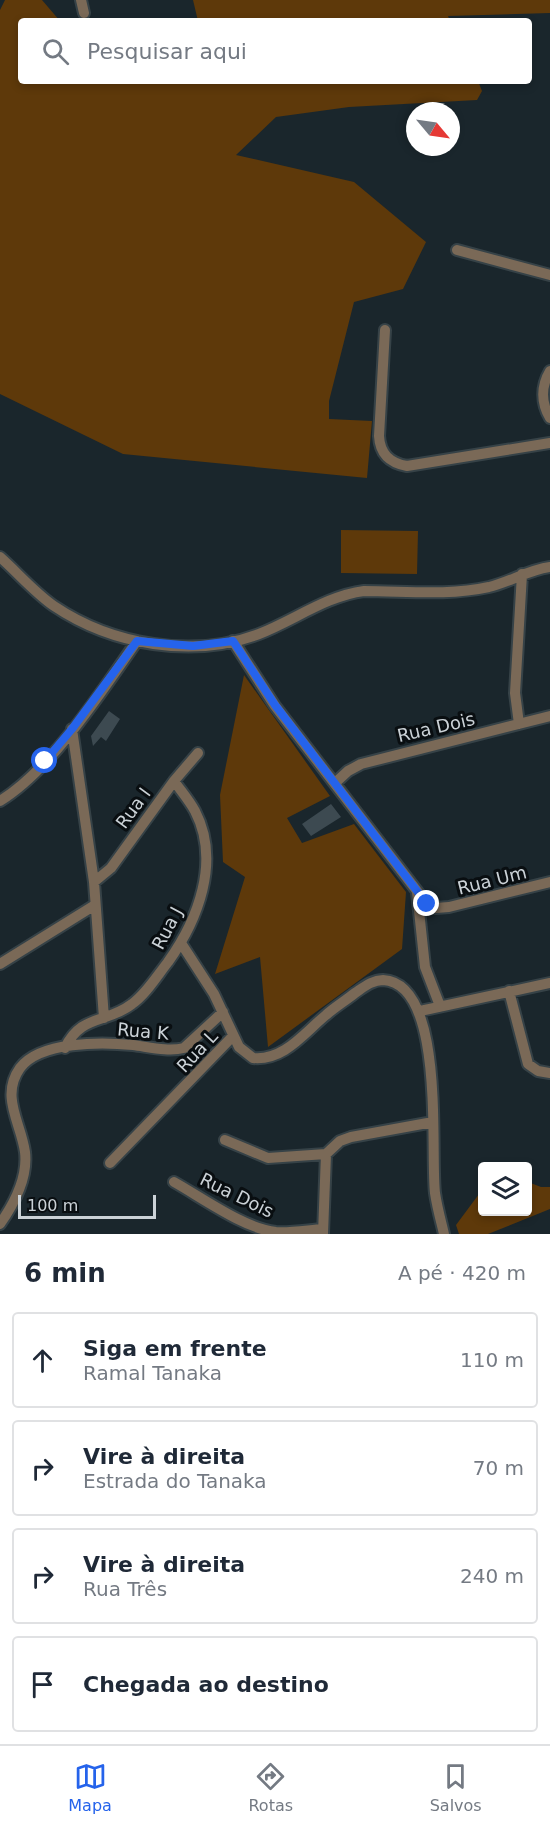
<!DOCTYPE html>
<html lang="pt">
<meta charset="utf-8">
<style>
:root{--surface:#fff;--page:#f6f6f7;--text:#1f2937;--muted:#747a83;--line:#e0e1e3;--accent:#2563eb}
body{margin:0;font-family:"DejaVu Sans",sans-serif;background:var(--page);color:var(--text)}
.controls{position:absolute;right:18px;bottom:18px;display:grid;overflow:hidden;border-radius:6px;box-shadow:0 3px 9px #0003}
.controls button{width:54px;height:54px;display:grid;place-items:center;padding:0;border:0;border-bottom:2px solid var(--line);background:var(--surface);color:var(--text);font:30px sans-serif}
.compass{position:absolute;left:406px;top:102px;width:54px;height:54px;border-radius:50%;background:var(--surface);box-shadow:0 3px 9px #0003;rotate:119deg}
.scale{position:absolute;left:18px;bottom:15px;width:138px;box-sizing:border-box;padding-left:6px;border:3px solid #cbd2d7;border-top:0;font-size:16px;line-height:21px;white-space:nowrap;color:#cbd2d7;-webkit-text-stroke:4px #090e11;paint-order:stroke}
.stop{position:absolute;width:18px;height:18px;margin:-14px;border:4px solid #2563eb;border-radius:50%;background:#fff}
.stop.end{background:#2563eb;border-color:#fff;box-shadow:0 2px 6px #0008}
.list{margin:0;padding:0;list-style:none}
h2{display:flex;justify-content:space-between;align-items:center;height:78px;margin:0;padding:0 24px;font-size:26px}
h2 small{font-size:20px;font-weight:400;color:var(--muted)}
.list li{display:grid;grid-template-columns:39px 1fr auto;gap:18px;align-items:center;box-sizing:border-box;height:96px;margin:0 12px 12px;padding:0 12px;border:2px solid var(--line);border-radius:6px}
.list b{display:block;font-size:22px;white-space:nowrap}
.list p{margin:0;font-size:20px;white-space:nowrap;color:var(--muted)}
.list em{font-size:20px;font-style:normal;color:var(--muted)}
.icon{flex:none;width:33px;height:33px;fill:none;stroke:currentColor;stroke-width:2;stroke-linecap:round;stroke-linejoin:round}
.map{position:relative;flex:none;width:550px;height:1234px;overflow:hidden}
.search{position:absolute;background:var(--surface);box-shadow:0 3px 9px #0003;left:18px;right:18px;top:18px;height:66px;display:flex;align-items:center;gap:15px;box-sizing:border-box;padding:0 21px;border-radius:6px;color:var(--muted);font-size:22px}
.sheet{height:510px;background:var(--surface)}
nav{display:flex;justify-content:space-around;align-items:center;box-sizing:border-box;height:84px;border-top:2px solid var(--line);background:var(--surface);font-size:16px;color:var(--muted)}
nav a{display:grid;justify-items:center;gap:3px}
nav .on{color:var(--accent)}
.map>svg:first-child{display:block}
.green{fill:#5e390a}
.building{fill:#3d4a51}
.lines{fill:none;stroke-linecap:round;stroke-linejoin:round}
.minor-casing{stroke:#364247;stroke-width:14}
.minor{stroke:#7a6957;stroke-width:10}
.route{stroke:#2563eb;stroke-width:8}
.labels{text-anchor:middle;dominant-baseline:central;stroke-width:6;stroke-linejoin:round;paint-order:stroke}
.street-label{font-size:18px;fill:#cbd2d7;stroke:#090e11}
</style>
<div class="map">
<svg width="550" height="1234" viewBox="0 0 550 1234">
<rect width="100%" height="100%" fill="#1a262c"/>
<path class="green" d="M 5,0 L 42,0 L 60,21 L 21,21 L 21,81 L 478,81 L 482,91 L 477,100 L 349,107 L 276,117 L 236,155 L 354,182 L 426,242 L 403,289 L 354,302 L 329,401 L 329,419 L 372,421 L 367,478 L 123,454 L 0,394 L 0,10 Z
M 193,0 L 550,0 L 550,13 L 448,16 L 450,21 L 198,21 Z
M 341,530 L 418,531 L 417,574 L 341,573 Z
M 244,675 L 330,796 L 287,818 L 302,843 L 354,824 L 406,892 L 402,949 L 268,1047 L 260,957 L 215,974 L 245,877 L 223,862 L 220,795 Z
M 528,1182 L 541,1187 L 550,1187 L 550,1209 L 488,1234 L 459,1234 L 456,1225 L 482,1190 L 482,1212 L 528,1212 Z"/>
<path class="building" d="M 109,711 L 120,719 L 106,741 L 101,737 L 93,746 L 91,736 Z
M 331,804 L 341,817 L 311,836 L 302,824 Z"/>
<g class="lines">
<defs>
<path id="minor" d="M 81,0 L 84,13
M 457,250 L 550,275
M 385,330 L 379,436 C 380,454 390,463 407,466 L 550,443
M 550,371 C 541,386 541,403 550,418
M 0,557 C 18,573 34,592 54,606 C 112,645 193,659 259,634 C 295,620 326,596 364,591 C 406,591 447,596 489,587 C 510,582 528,570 550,567
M 233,641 L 275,706 L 427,904 L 436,908 L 449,907 L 550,882
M 519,724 L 515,693 L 522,574
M 72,729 L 94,882 L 104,1018
M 335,783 L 348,771 L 361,764 L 550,716
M 0,801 C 52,769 102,691 137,641
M 94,882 L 111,868 L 174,781 L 198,753
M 417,892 L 425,967 L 440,1006
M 181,943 L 214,994 L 239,1047 L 253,1058 C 284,1061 304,1033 326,1015 C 335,1007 345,1001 355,993 C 364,987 372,980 383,980 C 446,983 430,1151 435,1193 C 437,1207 441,1221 444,1234
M 0,964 L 95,905
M 509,991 L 528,1064 L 538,1071 L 550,1073
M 420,1011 L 550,983
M 65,1048 C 81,1014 106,1024 132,1004 C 146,994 157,976 168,962 C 198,920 221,861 195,811 C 189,800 181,791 174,781
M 225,1140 L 268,1158 L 326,1154 L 340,1141 L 351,1137 L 433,1122
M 110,1163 L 233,1036
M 174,1182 C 201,1197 245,1229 276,1232 C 291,1233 308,1230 323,1229
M 0,1224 C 14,1204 28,1177 25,1152 C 21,1123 0,1096 20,1068 C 40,1041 102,1042 133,1045 C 149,1047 168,1052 184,1048 L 223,1012
M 323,1234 L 326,1154"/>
</defs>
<use href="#minor" class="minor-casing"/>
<use href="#minor" class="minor"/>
</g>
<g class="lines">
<path class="route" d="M 45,761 L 72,729 L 137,641 L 193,646 L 233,641 L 275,705 L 427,904"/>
</g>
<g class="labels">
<g class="street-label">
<text transform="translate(436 727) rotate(-13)">Rua Dois</text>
<text transform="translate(133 808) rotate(-54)">Rua I</text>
<text transform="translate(492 880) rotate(-14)">Rua Um</text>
<text transform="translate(167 928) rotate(-62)">Rua J</text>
<text transform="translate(143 1031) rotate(5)">Rua K</text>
<text transform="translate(197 1051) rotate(-47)">Rua L</text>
<text transform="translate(237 1195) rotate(26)">Rua Dois</text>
</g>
</g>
</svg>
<div class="controls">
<button><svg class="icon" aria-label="layers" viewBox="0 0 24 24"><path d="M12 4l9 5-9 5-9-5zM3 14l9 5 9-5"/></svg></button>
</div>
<svg class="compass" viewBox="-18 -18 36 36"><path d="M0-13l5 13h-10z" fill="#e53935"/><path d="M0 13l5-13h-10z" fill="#747a83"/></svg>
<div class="scale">100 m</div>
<div class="stop" style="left:45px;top:761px"></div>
<div class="stop end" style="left:427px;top:904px"></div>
<div class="search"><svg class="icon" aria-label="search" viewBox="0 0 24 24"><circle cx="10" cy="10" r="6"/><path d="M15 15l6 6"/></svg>Pesquisar aqui</div>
</div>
<section class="sheet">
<h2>6 min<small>A pé · 420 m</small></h2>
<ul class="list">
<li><svg class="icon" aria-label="ahead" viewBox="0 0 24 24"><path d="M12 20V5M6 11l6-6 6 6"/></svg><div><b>Siga em frente</b><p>Ramal Tanaka</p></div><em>110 m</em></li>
<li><svg class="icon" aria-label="right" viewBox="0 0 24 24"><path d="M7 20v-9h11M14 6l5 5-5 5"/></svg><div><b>Vire à direita</b><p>Estrada do Tanaka</p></div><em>70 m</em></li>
<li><svg class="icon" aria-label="right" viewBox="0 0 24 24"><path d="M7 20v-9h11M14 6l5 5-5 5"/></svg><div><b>Vire à direita</b><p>Rua Três</p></div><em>240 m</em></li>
<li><svg class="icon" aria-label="arrive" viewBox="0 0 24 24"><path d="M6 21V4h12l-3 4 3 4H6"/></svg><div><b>Chegada ao destino</b></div></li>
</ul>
</section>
<nav>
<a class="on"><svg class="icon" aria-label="map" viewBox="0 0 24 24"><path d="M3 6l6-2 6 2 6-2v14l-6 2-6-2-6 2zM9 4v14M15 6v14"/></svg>Mapa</a>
<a><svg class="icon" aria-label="directions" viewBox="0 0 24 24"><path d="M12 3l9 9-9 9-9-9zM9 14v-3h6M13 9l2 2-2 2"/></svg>Rotas</a>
<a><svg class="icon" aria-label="saved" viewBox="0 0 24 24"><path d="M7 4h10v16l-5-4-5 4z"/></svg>Salvos</a>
</nav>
